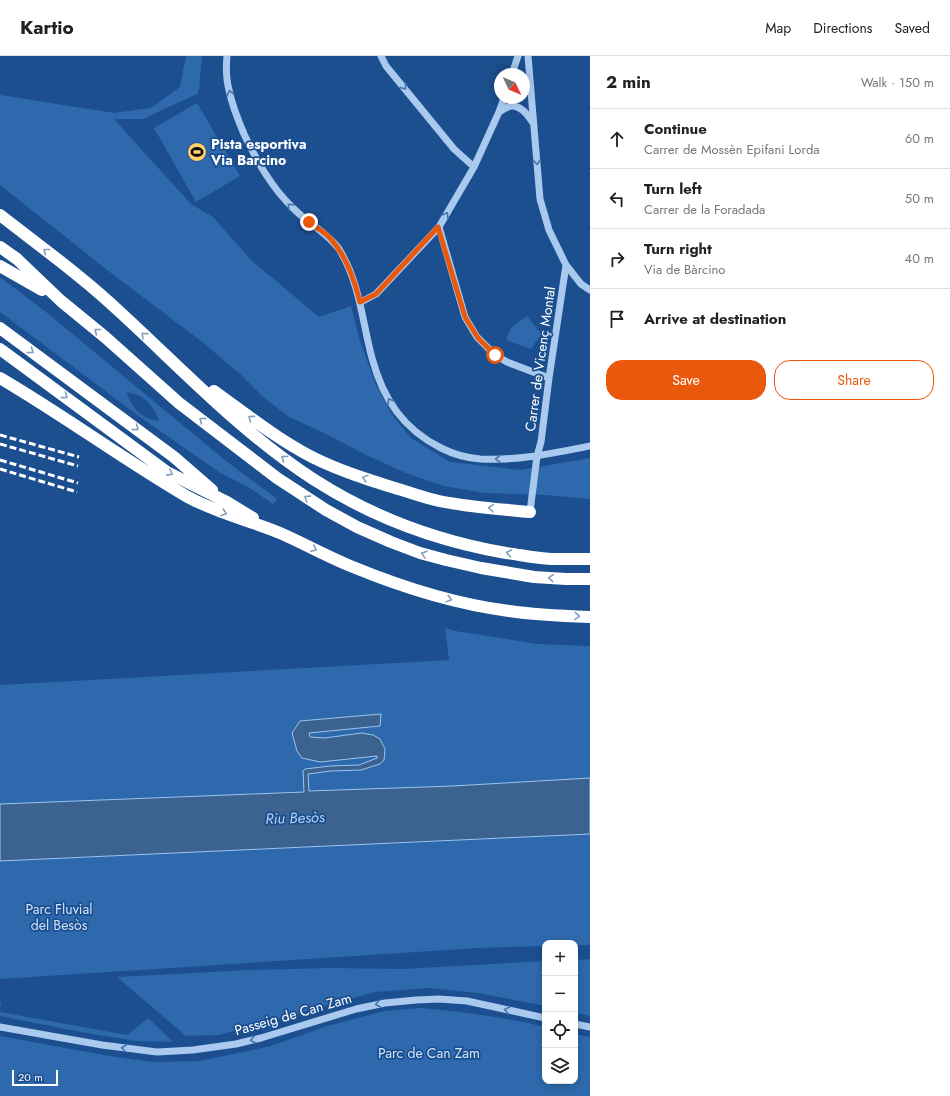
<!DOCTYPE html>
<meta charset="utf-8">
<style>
:root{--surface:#fff;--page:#f2f2f2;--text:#222;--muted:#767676;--line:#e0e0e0;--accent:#ea580c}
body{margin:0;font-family:Jost,sans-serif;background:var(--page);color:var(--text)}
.controls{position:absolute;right:12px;bottom:12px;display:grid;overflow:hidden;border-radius:8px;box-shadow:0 2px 10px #0003}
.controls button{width:36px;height:36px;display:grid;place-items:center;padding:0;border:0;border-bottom:1px solid var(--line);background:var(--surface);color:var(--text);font:20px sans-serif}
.compass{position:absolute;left:494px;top:12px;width:36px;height:36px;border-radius:50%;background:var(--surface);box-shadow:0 2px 10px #0003;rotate:134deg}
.scale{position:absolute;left:12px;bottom:10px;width:46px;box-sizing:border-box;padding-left:4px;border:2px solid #fff;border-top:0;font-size:11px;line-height:14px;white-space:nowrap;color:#fff;-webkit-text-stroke:3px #1b4f8f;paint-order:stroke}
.stop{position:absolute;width:12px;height:12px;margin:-9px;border:3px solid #ea580c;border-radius:50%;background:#fff}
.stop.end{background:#ea580c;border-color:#fff;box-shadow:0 1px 4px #0008}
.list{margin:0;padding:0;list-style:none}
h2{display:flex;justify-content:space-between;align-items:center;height:52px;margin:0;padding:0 16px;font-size:17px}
h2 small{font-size:13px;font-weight:400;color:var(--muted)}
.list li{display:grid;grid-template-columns:26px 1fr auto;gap:12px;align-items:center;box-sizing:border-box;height:60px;padding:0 16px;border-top:1px solid var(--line)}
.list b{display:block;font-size:15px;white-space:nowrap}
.list p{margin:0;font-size:13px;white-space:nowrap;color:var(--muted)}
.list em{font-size:13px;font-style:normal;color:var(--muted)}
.actions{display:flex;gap:8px;padding:12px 16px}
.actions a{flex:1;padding:9px 0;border:1px solid var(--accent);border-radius:16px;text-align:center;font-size:14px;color:var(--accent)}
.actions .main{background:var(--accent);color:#fff}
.icon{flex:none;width:22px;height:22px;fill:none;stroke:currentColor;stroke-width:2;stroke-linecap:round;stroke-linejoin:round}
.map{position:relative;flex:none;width:590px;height:1040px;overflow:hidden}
header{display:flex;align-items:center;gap:24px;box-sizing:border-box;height:56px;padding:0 20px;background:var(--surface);border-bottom:1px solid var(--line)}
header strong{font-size:19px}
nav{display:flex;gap:22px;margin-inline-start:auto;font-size:14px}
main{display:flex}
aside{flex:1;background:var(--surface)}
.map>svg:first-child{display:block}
.green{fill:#2e69ad;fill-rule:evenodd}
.water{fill:#3c6290;stroke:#9cc4f0}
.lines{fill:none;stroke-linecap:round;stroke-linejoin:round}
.minor{stroke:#a9c9ee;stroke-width:7}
.highway{stroke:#fff;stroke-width:12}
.rail{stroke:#fff;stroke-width:3;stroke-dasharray:7 3;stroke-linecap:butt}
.oneway{stroke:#4674ac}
.oneway2{stroke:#829ec1}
.route{stroke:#ea580c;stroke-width:5}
.labels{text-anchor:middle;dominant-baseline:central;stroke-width:3.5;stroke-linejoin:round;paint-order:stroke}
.poi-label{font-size:14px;font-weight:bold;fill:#fff;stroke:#1b4f8f;text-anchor:start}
.street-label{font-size:14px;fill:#fff;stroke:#1b4f8f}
.park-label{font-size:14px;fill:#cfe3fa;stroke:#1b4f8f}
.water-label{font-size:15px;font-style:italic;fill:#b5d3f5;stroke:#1b4f8f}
</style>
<header>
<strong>Kartio</strong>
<nav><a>Map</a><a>Directions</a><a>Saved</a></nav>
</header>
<main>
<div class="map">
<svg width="590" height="1040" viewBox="0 0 590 1040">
<rect width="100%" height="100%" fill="#1b4f8f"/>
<path class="green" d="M 186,0 L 202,0 L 199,33 L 197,38 L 143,63 L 114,63 L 191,148 L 213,161 L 251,204 L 319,261 L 351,250 L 360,285 L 376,329 L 393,360 L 411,382 L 450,406 L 520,414 L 590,402 L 590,443 L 546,439 L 484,437 L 443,430 L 406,417 L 366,399 L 326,378 L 289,361 L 262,340 L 239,317 L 201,285 L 107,214 L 72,186 L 0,129 L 0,39 L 114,57 L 151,52 L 180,31 Z
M 197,47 L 240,120 L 196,146 L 154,72 Z
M 0,221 L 46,256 L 226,405 L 277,443 L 273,448 L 248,431 L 219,416 L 140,361 L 0,256 ZM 127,336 C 143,338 155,350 159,365 C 143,364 130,351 127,336 Z
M 527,260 L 538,274 L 542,277 L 531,293 L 506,284 L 511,272 Z
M 445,572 L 455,575 L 538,588 L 590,590 L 590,722 L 453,730 L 0,748 L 0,629 L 449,604 Z
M 590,778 L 590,889 L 575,889 L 575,887 L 545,887 L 545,890 L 478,892 L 0,923 L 0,805 Z
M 590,903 L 590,960 L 575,957 L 575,904 Z
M 545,905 L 545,950 L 478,937 L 428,932 L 375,936 L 219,979 L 186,980 L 117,921 L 249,914 L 331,912 L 402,913 Z
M 0,946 L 1,946 L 0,956 L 127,979 L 148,962 L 173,986 L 136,985 L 81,976 L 0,960 Z
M 421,952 C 463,956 505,961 545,971 L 545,1025 L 575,1025 L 575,978 L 590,981 L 590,1040 L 0,1040 L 0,980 L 109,1000 L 153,1006 L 199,1005 L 271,990 L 327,970 L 385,955 Z"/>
<path class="water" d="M 381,658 L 380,670 L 309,677 L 310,681 L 324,682 L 362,677 L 373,679 L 380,683 L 385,693 L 384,704 L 380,708 L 361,714 L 331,715 L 308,718 L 309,735 L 453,730 L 590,722 L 590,778 L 0,805 L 0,748 L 304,736 L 303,715 L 305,713 L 330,710 L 359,709 L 377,702 L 377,700 L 320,706 L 302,702 L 297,695 L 292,677 L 300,665 Z"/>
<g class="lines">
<path class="minor" d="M 227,0 C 226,11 226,23 229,34 C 232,49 238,64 244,78 C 257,105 271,131 293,152 C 307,167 327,176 339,193 C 360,227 362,265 372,302 C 383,343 403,373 441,392 C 453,398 467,402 480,403 C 517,405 554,397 590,390
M 381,0 L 386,10 L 454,93 L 474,111
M 528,0 L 540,143 L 549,174 L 566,209 L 581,228 L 590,234
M 512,18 L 518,0
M 499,56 C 502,54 507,51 511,50 C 521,49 528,59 533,67
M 439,171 L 465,261 L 477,281 L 495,299 L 507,306 L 549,322
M 361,246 L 376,238 L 439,171 L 474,111 L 499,56 L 504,42
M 530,456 L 537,400 L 541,386 L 549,322 L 566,209
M 575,968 L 590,971
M 0,971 L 102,989 L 157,996 L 193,994 L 236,988 L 261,982 L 356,953 L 385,947 L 416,944 L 439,943 L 467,945 L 545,962"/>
<path class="highway" d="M 0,159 C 41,191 83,221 121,257 C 183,314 242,377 313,423 C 372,461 436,485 506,497 C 521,499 536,502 551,503 C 564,503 577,503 590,503
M 0,191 L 17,203 L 61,245 L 105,281 L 179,347 L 277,422 L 326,454 L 357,471 L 391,486 L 420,497 L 446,504 L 481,512 L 534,521 L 566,523 L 590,523
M 0,210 L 42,234
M 0,272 L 174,401 L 212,434
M 0,293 L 167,416 L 225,445 L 253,462
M 0,322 C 63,359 123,403 186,440 C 216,457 249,464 280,477 C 305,488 328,501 353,511 C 404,532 455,548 509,555 C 536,559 563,560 590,561
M 214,335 C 246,358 277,383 312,401 C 340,415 369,424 398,433 C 412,437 425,442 439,445 C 469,451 499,453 530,456"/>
<path class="rail" d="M 0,379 L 79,401
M 0,388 L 78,410
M 0,404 L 78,427
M 0,413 L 77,436"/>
</g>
<defs><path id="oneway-chevron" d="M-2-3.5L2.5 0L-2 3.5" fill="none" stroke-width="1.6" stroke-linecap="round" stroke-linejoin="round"/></defs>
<g class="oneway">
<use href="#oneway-chevron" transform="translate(404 31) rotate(51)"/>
<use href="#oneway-chevron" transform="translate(230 37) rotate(-104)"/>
<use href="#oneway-chevron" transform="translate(537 106) rotate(85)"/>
<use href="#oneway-chevron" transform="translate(290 150) rotate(-136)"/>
<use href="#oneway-chevron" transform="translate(446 159) rotate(-59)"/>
<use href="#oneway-chevron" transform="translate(390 345) rotate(-121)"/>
<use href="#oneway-chevron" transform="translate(498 403) rotate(177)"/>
<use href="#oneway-chevron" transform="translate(378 948) rotate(169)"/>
<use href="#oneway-chevron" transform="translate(507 954) rotate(-167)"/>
<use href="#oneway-chevron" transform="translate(253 984) rotate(166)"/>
<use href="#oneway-chevron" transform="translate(124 992) rotate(-173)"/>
</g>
<g class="oneway2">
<use href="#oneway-chevron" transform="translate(46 195) rotate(-142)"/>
<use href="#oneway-chevron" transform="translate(97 275) rotate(-141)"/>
<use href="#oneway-chevron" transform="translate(144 279) rotate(-136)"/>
<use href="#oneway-chevron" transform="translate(31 295) rotate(36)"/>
<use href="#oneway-chevron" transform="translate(65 340) rotate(37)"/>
<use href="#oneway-chevron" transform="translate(251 362) rotate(-144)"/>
<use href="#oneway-chevron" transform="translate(202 364) rotate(-143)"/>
<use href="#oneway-chevron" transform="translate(136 372) rotate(37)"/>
<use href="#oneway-chevron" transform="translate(284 402) rotate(-143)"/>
<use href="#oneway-chevron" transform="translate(170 417) rotate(29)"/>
<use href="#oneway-chevron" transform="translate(365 422) rotate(-161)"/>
<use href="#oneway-chevron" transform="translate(307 442) rotate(-147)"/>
<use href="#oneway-chevron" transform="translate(491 452) rotate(-175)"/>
<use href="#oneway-chevron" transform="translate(224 457) rotate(20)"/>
<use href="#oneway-chevron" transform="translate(314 493) rotate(25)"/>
<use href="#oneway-chevron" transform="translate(509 497) rotate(-170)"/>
<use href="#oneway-chevron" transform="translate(424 498) rotate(-163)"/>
<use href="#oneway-chevron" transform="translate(551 522) rotate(-177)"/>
<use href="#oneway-chevron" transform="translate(449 543) rotate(15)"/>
<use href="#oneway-chevron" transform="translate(577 560) rotate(1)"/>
</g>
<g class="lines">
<path class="route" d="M 309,166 C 315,171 323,175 329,181 C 346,199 354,223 360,246 L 376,238 L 438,171 L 465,261 L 478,282 L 495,299"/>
</g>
<defs>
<symbol id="stadium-disc" viewBox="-11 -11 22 22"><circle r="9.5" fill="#ffd166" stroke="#1b4f8f"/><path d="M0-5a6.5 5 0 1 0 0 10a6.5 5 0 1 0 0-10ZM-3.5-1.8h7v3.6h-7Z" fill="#111"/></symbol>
</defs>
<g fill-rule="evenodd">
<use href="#stadium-disc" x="186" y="85" width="22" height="22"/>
</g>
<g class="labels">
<g class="poi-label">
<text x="211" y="88">Pista esportiva<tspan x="211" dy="16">Via Barcino</tspan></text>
</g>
<g class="street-label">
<text transform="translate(540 303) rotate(-82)">Carrer de Vicenç Montal</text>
<text transform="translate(293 958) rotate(-16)">Passeig de Can Zam</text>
</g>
<g class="park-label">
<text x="59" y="853">Parc Fluvial<tspan x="59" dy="16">del Besòs</tspan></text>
<text x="429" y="997">Parc de Can Zam</text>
</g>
<g class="water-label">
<text transform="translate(295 762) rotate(-2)">Riu Besòs</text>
</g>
</g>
</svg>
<div class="controls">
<button>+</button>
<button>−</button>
<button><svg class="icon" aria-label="locate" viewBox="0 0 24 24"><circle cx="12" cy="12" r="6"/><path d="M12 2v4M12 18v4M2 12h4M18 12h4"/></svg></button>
<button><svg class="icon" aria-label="layers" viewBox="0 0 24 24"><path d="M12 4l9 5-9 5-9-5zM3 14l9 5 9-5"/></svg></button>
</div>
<svg class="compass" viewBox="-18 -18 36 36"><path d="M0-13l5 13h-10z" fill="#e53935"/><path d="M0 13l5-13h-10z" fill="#767676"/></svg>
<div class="scale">20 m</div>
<div class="stop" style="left:495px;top:299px"></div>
<div class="stop end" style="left:309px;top:166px"></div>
</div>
<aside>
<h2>2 min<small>Walk · 150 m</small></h2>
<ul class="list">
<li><svg class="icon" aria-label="ahead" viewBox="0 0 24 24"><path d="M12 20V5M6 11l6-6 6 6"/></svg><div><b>Continue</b><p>Carrer de Mossèn Epifani Lorda</p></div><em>60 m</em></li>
<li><svg class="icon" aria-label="left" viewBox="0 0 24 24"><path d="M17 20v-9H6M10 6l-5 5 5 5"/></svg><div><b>Turn left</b><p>Carrer de la Foradada</p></div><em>50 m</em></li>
<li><svg class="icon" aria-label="right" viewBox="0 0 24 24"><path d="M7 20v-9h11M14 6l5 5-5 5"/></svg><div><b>Turn right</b><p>Via de Bàrcino</p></div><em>40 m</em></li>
<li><svg class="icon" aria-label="arrive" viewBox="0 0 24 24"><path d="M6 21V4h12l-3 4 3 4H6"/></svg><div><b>Arrive at destination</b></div></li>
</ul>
<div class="actions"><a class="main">Save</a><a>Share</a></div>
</aside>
</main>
